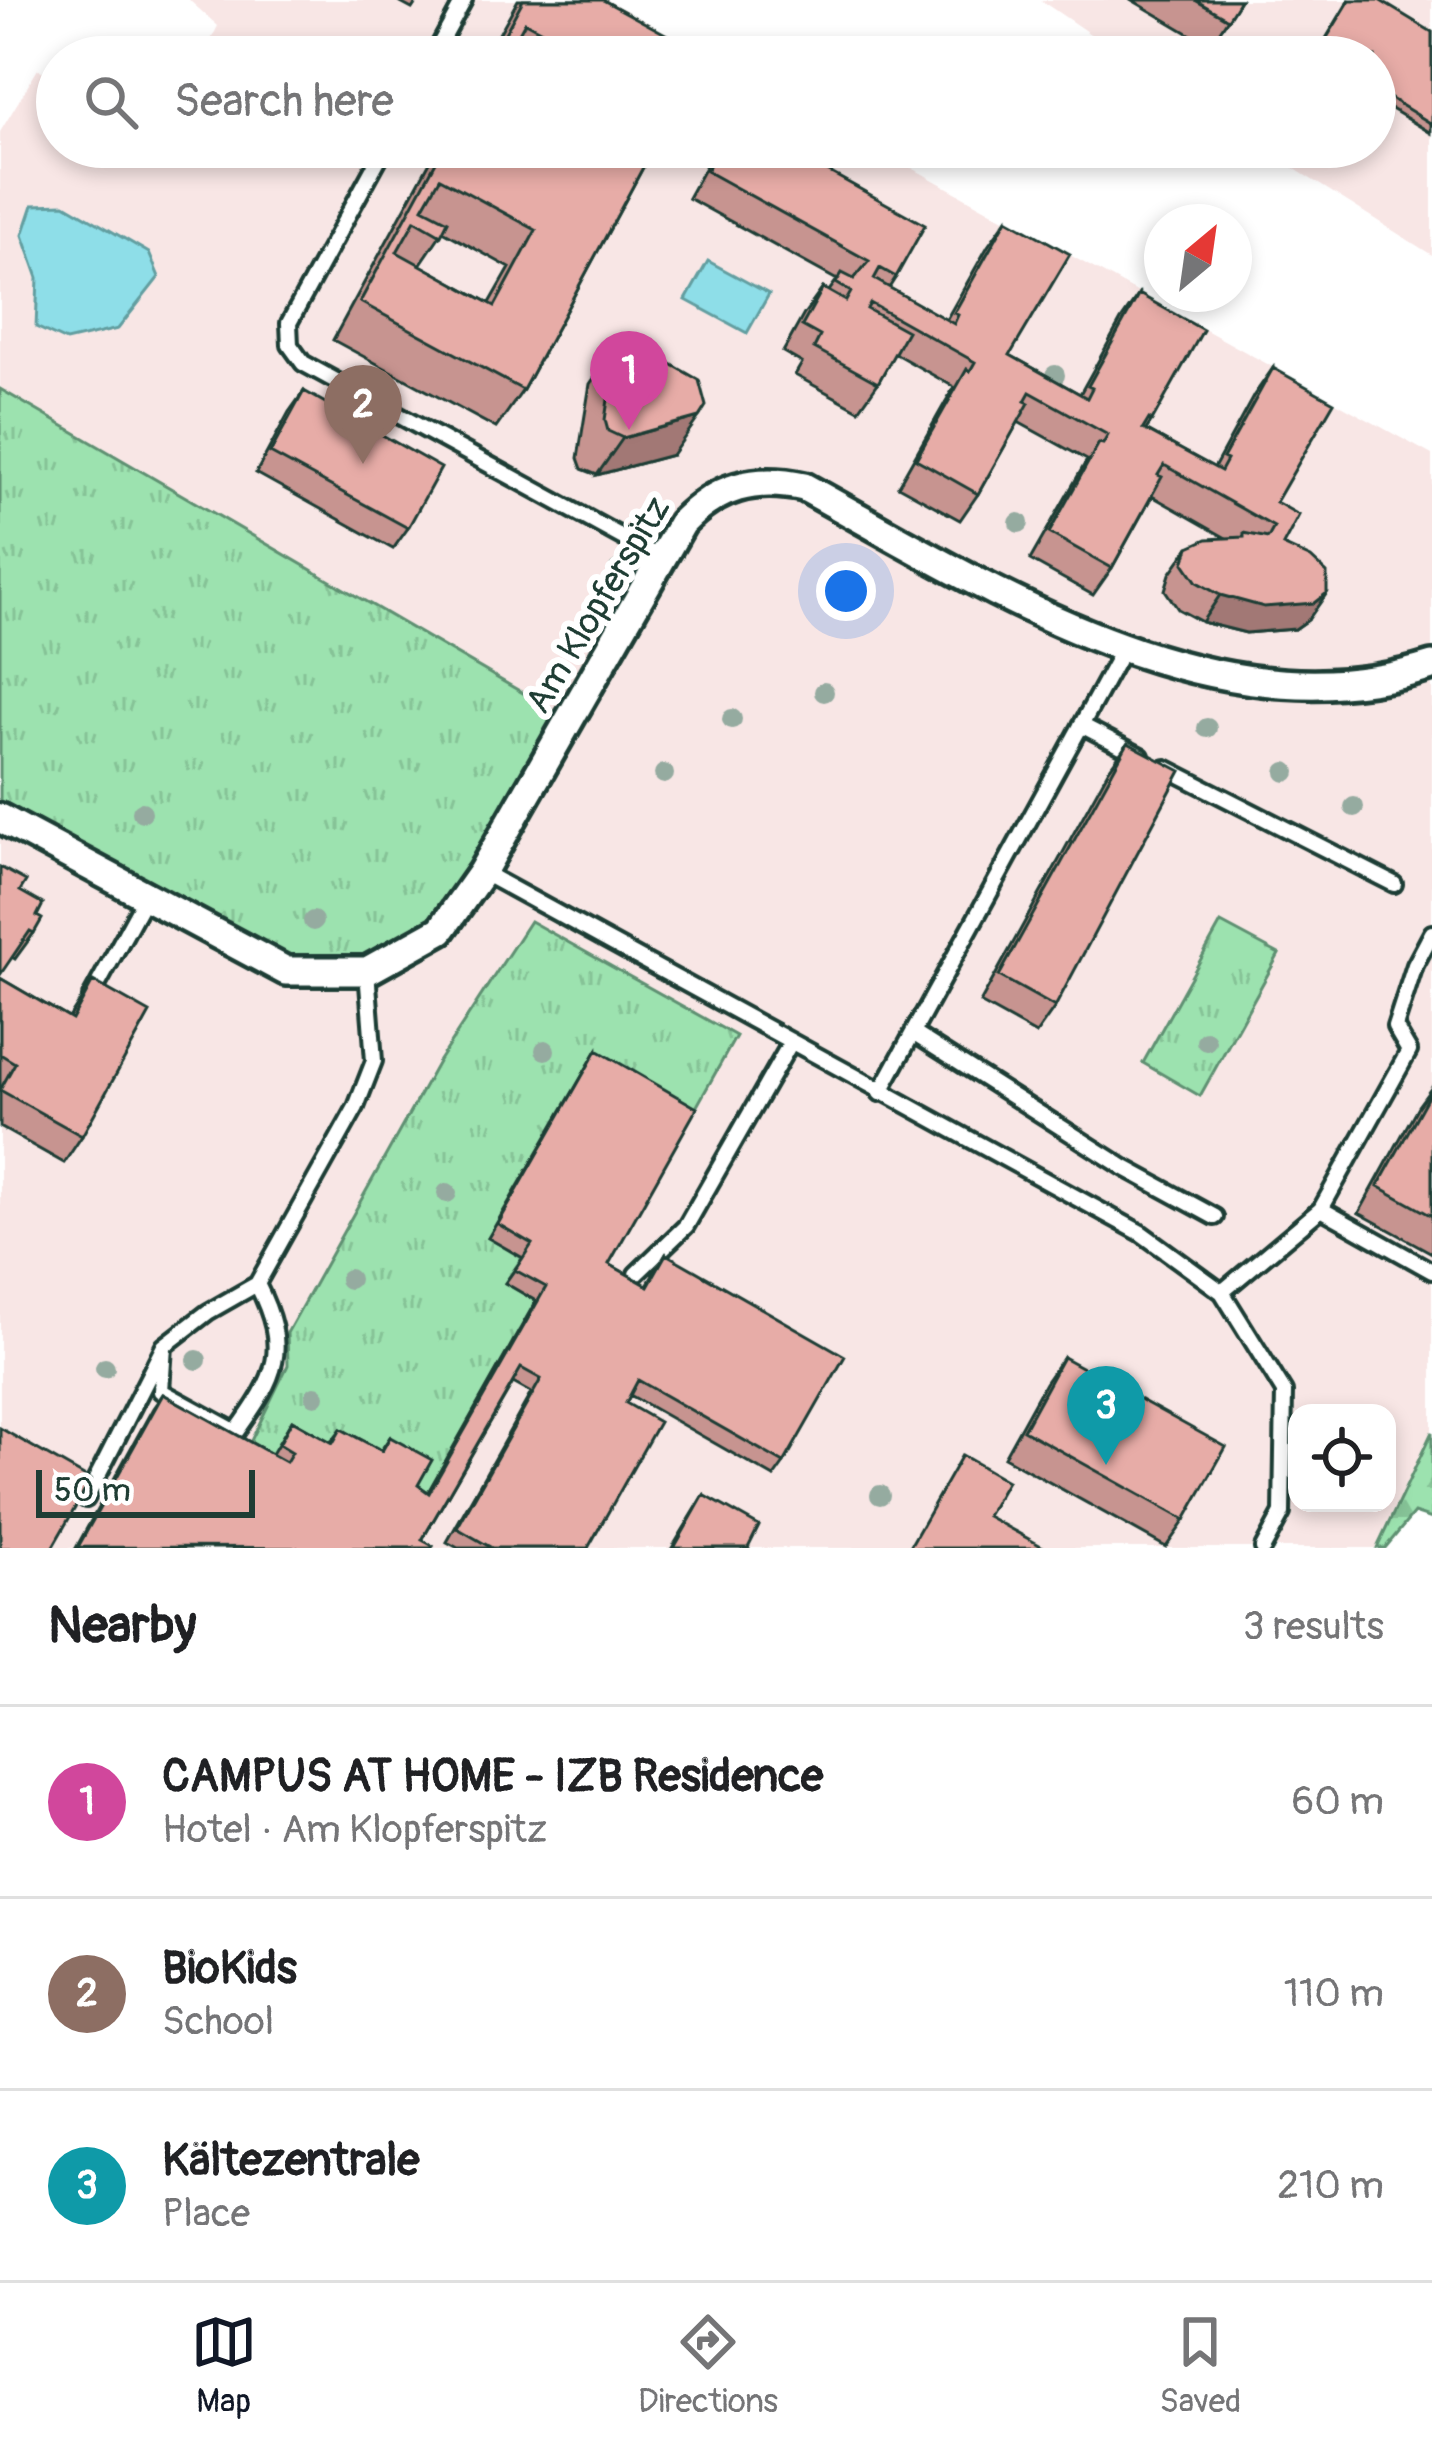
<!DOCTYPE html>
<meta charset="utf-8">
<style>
:root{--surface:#fff;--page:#f2f2f2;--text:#202124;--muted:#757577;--line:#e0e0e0;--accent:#111827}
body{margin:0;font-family:Pangolin,sans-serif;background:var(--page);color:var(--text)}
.controls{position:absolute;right:36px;bottom:36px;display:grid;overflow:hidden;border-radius:24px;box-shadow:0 6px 18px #0003}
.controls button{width:108px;height:108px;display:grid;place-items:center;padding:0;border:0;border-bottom:3px solid var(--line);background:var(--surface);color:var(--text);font:60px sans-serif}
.compass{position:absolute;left:1144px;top:204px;width:108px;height:108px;border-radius:50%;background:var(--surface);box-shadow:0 6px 18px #0003;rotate:29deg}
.scale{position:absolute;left:36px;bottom:30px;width:219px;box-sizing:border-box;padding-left:12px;border:6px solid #1f3d34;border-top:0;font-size:33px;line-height:42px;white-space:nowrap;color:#1f3d34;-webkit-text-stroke:9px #fff;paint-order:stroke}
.you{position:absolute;left:846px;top:591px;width:42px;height:42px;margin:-30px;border:9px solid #fff;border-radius:50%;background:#1a73e8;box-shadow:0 0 0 18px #1a73e833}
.badge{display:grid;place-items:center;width:78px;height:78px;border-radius:50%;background:var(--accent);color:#fff;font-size:39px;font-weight:700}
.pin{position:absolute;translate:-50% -99px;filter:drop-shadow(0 3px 6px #0008)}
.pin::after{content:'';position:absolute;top:63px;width:42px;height:36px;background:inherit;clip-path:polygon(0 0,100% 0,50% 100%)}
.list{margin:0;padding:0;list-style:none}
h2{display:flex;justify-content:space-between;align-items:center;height:156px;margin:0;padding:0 48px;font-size:51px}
h2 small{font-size:39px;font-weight:400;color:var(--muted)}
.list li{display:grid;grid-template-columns:78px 1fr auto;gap:36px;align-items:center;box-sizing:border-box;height:192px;padding:0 48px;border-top:3px solid var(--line)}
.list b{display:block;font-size:45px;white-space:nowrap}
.list p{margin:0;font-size:39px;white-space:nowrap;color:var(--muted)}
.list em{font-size:39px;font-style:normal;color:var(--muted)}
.icon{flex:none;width:66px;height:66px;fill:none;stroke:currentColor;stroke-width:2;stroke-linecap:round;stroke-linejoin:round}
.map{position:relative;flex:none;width:1432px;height:1548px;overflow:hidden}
.search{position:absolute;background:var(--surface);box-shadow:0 6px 18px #0003;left:36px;right:36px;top:36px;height:132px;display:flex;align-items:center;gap:30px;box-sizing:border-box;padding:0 42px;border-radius:66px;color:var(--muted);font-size:45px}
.sheet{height:732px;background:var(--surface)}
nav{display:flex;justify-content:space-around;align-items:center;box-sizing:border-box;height:168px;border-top:3px solid var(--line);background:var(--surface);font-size:33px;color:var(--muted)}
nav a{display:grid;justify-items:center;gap:6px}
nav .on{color:var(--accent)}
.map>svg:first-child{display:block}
.built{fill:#f8e6e5;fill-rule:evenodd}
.grass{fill:url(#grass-tufts);stroke:#5e9072;stroke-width:3}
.forest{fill:url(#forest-firs);stroke:#5e9072;stroke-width:3}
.water{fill:#8edee8;stroke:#629ea0;stroke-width:3}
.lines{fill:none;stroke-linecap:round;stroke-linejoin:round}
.lane-casing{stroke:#1f3d34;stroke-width:22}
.street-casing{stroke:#1f3d34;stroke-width:36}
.lane{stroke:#fff;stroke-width:14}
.street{stroke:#fff;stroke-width:27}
.tree{fill:#95aba0}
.wall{fill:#c79490;stroke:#1f3d34;stroke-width:3;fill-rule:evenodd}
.shaded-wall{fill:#a27875;stroke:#1f3d34;stroke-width:3}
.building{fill:#e7aca7;stroke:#1f3d34;stroke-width:3;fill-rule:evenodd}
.labels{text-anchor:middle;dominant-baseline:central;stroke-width:12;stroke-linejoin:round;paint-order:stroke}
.street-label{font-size:36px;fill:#1f3d34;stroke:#fff}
</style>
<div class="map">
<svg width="1432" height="1548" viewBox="0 0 1432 1548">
<defs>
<pattern id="grass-tufts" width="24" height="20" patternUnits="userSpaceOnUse" patternTransform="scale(3)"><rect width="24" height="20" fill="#9ce2af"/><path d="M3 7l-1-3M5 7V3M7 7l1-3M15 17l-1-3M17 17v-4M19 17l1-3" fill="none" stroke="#86c397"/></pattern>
<pattern id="forest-firs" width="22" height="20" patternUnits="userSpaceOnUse" patternTransform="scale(3)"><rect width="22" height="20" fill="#9ce2af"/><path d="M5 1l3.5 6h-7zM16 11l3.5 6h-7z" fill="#86c397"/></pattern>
</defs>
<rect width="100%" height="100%" fill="#fff"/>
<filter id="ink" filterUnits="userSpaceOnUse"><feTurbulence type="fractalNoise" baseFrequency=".00833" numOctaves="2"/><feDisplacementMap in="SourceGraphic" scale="24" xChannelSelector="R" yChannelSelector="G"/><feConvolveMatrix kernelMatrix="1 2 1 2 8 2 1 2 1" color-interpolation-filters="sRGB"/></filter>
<g filter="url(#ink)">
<path class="built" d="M 189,0 L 607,0 L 711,57 L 202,57 L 218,26 Z
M 1040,0 L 1432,0 L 1432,255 L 1260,147 L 1375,147 L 1375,57 L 1124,57 Z
M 38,69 L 57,79 L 57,147 L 874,147 L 1432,455 L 1432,1432 L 1377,1548 L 0,1548 L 0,804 L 296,960 L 561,715 L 0,389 L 0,132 ZM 1297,1413 L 1387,1413 L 1387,1503 L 1297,1503 Z"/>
<path class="grass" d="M 0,389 L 561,715 L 465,883 L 435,922 L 363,960 L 296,960 L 0,804 Z
M 530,921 L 736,1036 L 688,1122 L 489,1238 L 522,1258 L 505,1283 L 536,1301 L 420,1507 L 270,1458 L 243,1457 L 288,1365 L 287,1333 L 438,1062 Z
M 1221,923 L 1279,954 L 1200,1096 L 1143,1063 Z"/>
<path class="forest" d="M 1432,1432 L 1432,1519 L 1414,1513 L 1385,1548 L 1377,1548 Z"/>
<path class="water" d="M 65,204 L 149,253 L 159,277 L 118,329 L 66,341 L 36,327 L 38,278 L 23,235 L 33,205 Z
M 708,261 L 769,294 L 747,333 L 686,300 Z"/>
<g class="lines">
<defs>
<path id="lane" d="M 433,57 L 464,0
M 385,147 L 289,323 L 290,345 L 303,363 L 662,559
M 1081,725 L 1141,756
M 1166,768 L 1394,884
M 482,872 L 1141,1233 L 1222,1292 L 1284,1392 L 1282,1513 L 1263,1548
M 91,997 L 145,898
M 913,1033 L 1125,1168 L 1215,1217
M 880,1093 L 1124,647
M 1321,1209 L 1409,1051 L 1395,1027 L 1415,965 L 1432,933
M 636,1274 L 686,1226 L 791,1042
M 1222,1292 L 1321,1209 L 1432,1271
M 164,1346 L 161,1391 L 236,1432 C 277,1375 290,1350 257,1284 L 356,1107 L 374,1061 L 367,971
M 86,1499 L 164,1346 L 208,1312 L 257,1284"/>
<path id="street" d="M 0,818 L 286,971 L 367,971 L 441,930 L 482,872 L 682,523 C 717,487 754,476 804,487 C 988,588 1213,736 1432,666"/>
</defs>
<use href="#lane" class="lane-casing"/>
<use href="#street" class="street-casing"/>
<use href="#lane" class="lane"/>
<use href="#street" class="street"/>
</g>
<g class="tree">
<circle cx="1055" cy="375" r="10"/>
<circle cx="1019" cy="523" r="10"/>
<circle cx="618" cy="570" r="10"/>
<circle cx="824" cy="692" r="10"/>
<circle cx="732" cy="719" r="10"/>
<circle cx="1207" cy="728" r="10"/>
<circle cx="1286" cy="772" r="10"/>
<circle cx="664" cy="774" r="10"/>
<circle cx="1354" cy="807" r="10"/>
<circle cx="142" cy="812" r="10"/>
<circle cx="313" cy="921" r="10"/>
<circle cx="1206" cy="1041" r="10"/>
<circle cx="545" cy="1050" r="10"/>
<circle cx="447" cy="1193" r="10"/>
<circle cx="349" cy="1279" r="10"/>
<circle cx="197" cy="1360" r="10"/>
<circle cx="105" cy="1368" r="10"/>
<circle cx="315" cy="1396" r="10"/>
<circle cx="880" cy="1495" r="10"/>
</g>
<path class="wall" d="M 395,0 L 418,0 L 412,9 Z
M 518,0 L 603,0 L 703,57 L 486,57 Z
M 1132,0 L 1240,0 L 1210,46 Z
M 1349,0 L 1432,32 L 1431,133 L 1375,99 L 1375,57 L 1315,57 Z
M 438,147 L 654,147 L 523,390 L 496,428 L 333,340 ZM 443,231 L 510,268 L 490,303 L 420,265 Z
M 716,147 L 784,147 L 896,277 L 889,288 L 946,320 L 988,246 L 1007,219 L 1010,355 L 1080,394 L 1121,320 L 1139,294 L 1152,421 L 1146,430 L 1214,468 L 1254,395 L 1273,368 L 1276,502 L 1283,545 L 1308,620 L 1295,629 L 1246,633 L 1202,622 L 1178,609 L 1165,590 L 1170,574 L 1189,547 L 1226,538 L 1152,496 L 1112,568 L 1093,595 L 1030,560 L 1087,460 L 1018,422 L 978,494 L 960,520 L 898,486 L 954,387 L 894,353 L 878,383 L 859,410 L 795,375 L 802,363 L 783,352 L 804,314 L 823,288 L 829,291 L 837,280 L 688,198 Z
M 1325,147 L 1347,147 L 1341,156 Z
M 616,346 L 672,455 L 597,475 L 582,469 L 578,458 L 590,384 Z
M 304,391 L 408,528 L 393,549 L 256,473 L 289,412 Z
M 1128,743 L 1055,1007 L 1036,1034 L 980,1003 L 1109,769 Z
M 20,891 L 37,916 L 34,933 L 15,959 L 12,957 Z
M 0,978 L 69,1018 L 93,981 L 82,1136 L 64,1163 L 0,1127 Z
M 597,1050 L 609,1264 L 647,1285 L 666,1254 L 784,1463 L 774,1477 L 630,1395 L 626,1403 L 588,1548 L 458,1548 L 447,1542 L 531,1393 L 513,1383 L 422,1540 L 431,1548 L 76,1548 L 153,1408 L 163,1394 L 272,1454 L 292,1420 L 331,1442 L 341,1429 L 381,1450 L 390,1437 L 418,1485 L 428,1492 L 536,1301 L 505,1283 L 523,1258 L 488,1238 Z
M 1432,1087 L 1432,1253 L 1359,1213 L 1418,1106 Z
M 1063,1357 L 1185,1520 L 1166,1547 L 1004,1457 L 1045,1383 Z
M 704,1495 L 748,1548 L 672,1548 Z"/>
<path class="shaded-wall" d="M 699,417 L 672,455 L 597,475 L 623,438 Z
M 1327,593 L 1308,620 L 1295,629 L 1246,633 L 1202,622 L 1220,595 Z"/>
<path class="building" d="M 523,0 L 603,0 L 704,55 L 703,57 L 590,57 L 525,22 L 508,53 L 516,57 L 492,57 Z
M 1195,0 L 1240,0 L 1228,19 Z
M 1350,0 L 1379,0 L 1432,32 L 1432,124 L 1375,89 L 1375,57 L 1322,57 L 1317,54 Z
M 444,147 L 654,147 L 523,390 L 360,302 ZM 440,178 L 536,230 L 495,306 L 397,252 L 415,220 L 441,235 L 448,221 L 423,208 Z
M 720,147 L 784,147 L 925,225 L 896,277 L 880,268 L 874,279 L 954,324 L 958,315 L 954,313 L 1007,219 L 1070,254 L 1010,355 L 1087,398 L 1092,388 L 1088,386 L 1139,294 L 1203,330 L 1152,421 L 1149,419 L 1143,429 L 1221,471 L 1227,460 L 1223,458 L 1273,368 L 1334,402 L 1276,502 L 1299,515 L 1283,545 L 1311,558 L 1327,573 L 1327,593 L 1314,603 L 1264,607 L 1220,595 L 1197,582 L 1184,563 L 1189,547 L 1207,539 L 1244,537 L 1244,533 L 1268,538 L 1274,527 L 1164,465 L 1158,475 L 1162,477 L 1112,568 L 1049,533 L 1099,443 L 1103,444 L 1108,435 L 1030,392 L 1025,401 L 1029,403 L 978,494 L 916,459 L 967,369 L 970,371 L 975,362 L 870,303 L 867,309 L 907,331 L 878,383 L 814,348 L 820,336 L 802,326 L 823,288 L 846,301 L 851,292 L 836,283 L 842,273 L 854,279 L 869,261 L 706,171 Z
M 636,344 L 699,380 L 706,406 L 699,417 L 623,438 L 608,431 L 605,420 L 616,346 Z
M 304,391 L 441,468 L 408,528 L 270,453 Z
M 1128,743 L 1181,771 L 1055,1007 L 999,976 Z
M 0,867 L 26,881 L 20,891 L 43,904 L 37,916 L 42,919 L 34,933 L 30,931 L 0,975 Z
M 0,978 L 72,1020 L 93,981 L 150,1013 L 82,1136 L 0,1090 L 15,1063 L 0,1054 Z
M 597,1050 L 697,1108 L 609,1264 L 648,1286 L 666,1254 L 845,1356 L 784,1463 L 638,1380 L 626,1403 L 659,1422 L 588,1548 L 492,1548 L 457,1528 L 541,1379 L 521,1368 L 422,1540 L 433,1546 L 431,1548 L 78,1547 L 163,1394 L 286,1462 L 292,1452 L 279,1444 L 292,1420 L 333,1443 L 341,1429 L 382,1451 L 390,1437 L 432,1460 L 418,1485 L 429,1493 L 546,1287 L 515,1270 L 532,1244 L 498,1224 Z
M 1432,1089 L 1432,1216 L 1378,1186 Z
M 1063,1357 L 1226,1447 L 1185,1520 L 1023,1430 Z
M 0,1428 L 91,1480 L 52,1548 L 0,1548 Z
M 962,1455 L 1007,1481 L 987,1516 L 1045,1548 L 909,1548 Z
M 704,1495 L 759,1526 L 748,1548 L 674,1548 Z"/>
</g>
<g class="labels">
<g class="street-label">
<text transform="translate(598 605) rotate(-59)">Am Klopferspitz</text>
</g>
</g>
</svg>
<div class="controls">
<button><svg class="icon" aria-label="locate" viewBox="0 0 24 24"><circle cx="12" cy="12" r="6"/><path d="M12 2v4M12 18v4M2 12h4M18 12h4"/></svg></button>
</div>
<svg class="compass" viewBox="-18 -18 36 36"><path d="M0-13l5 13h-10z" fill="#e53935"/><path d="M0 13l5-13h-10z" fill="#757577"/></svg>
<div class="scale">50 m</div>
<div class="you"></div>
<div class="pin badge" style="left:629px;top:430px;background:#d1479c">1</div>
<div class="pin badge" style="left:363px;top:464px;background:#8d6e63">2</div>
<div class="pin badge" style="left:1106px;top:1465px;background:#0f9aa8">3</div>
<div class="search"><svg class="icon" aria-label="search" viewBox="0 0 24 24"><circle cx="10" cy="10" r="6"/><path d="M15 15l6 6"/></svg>Search here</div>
</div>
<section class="sheet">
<h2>Nearby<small>3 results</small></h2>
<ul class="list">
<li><span class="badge" style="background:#d1479c">1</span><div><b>CAMPUS AT HOME - IZB Residence</b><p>Hotel · Am Klopferspitz</p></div><em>60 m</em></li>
<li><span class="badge" style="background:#8d6e63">2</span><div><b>BioKids</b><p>School</p></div><em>110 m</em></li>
<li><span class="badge" style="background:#0f9aa8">3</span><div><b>Kältezentrale</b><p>Place</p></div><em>210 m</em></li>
</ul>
</section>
<nav>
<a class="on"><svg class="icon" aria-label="map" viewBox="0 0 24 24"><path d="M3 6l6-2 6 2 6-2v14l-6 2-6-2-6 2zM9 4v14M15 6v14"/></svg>Map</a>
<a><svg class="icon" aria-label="directions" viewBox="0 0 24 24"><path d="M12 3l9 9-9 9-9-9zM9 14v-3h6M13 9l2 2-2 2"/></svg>Directions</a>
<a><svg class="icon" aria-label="saved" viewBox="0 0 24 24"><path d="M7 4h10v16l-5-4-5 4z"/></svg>Saved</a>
</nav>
